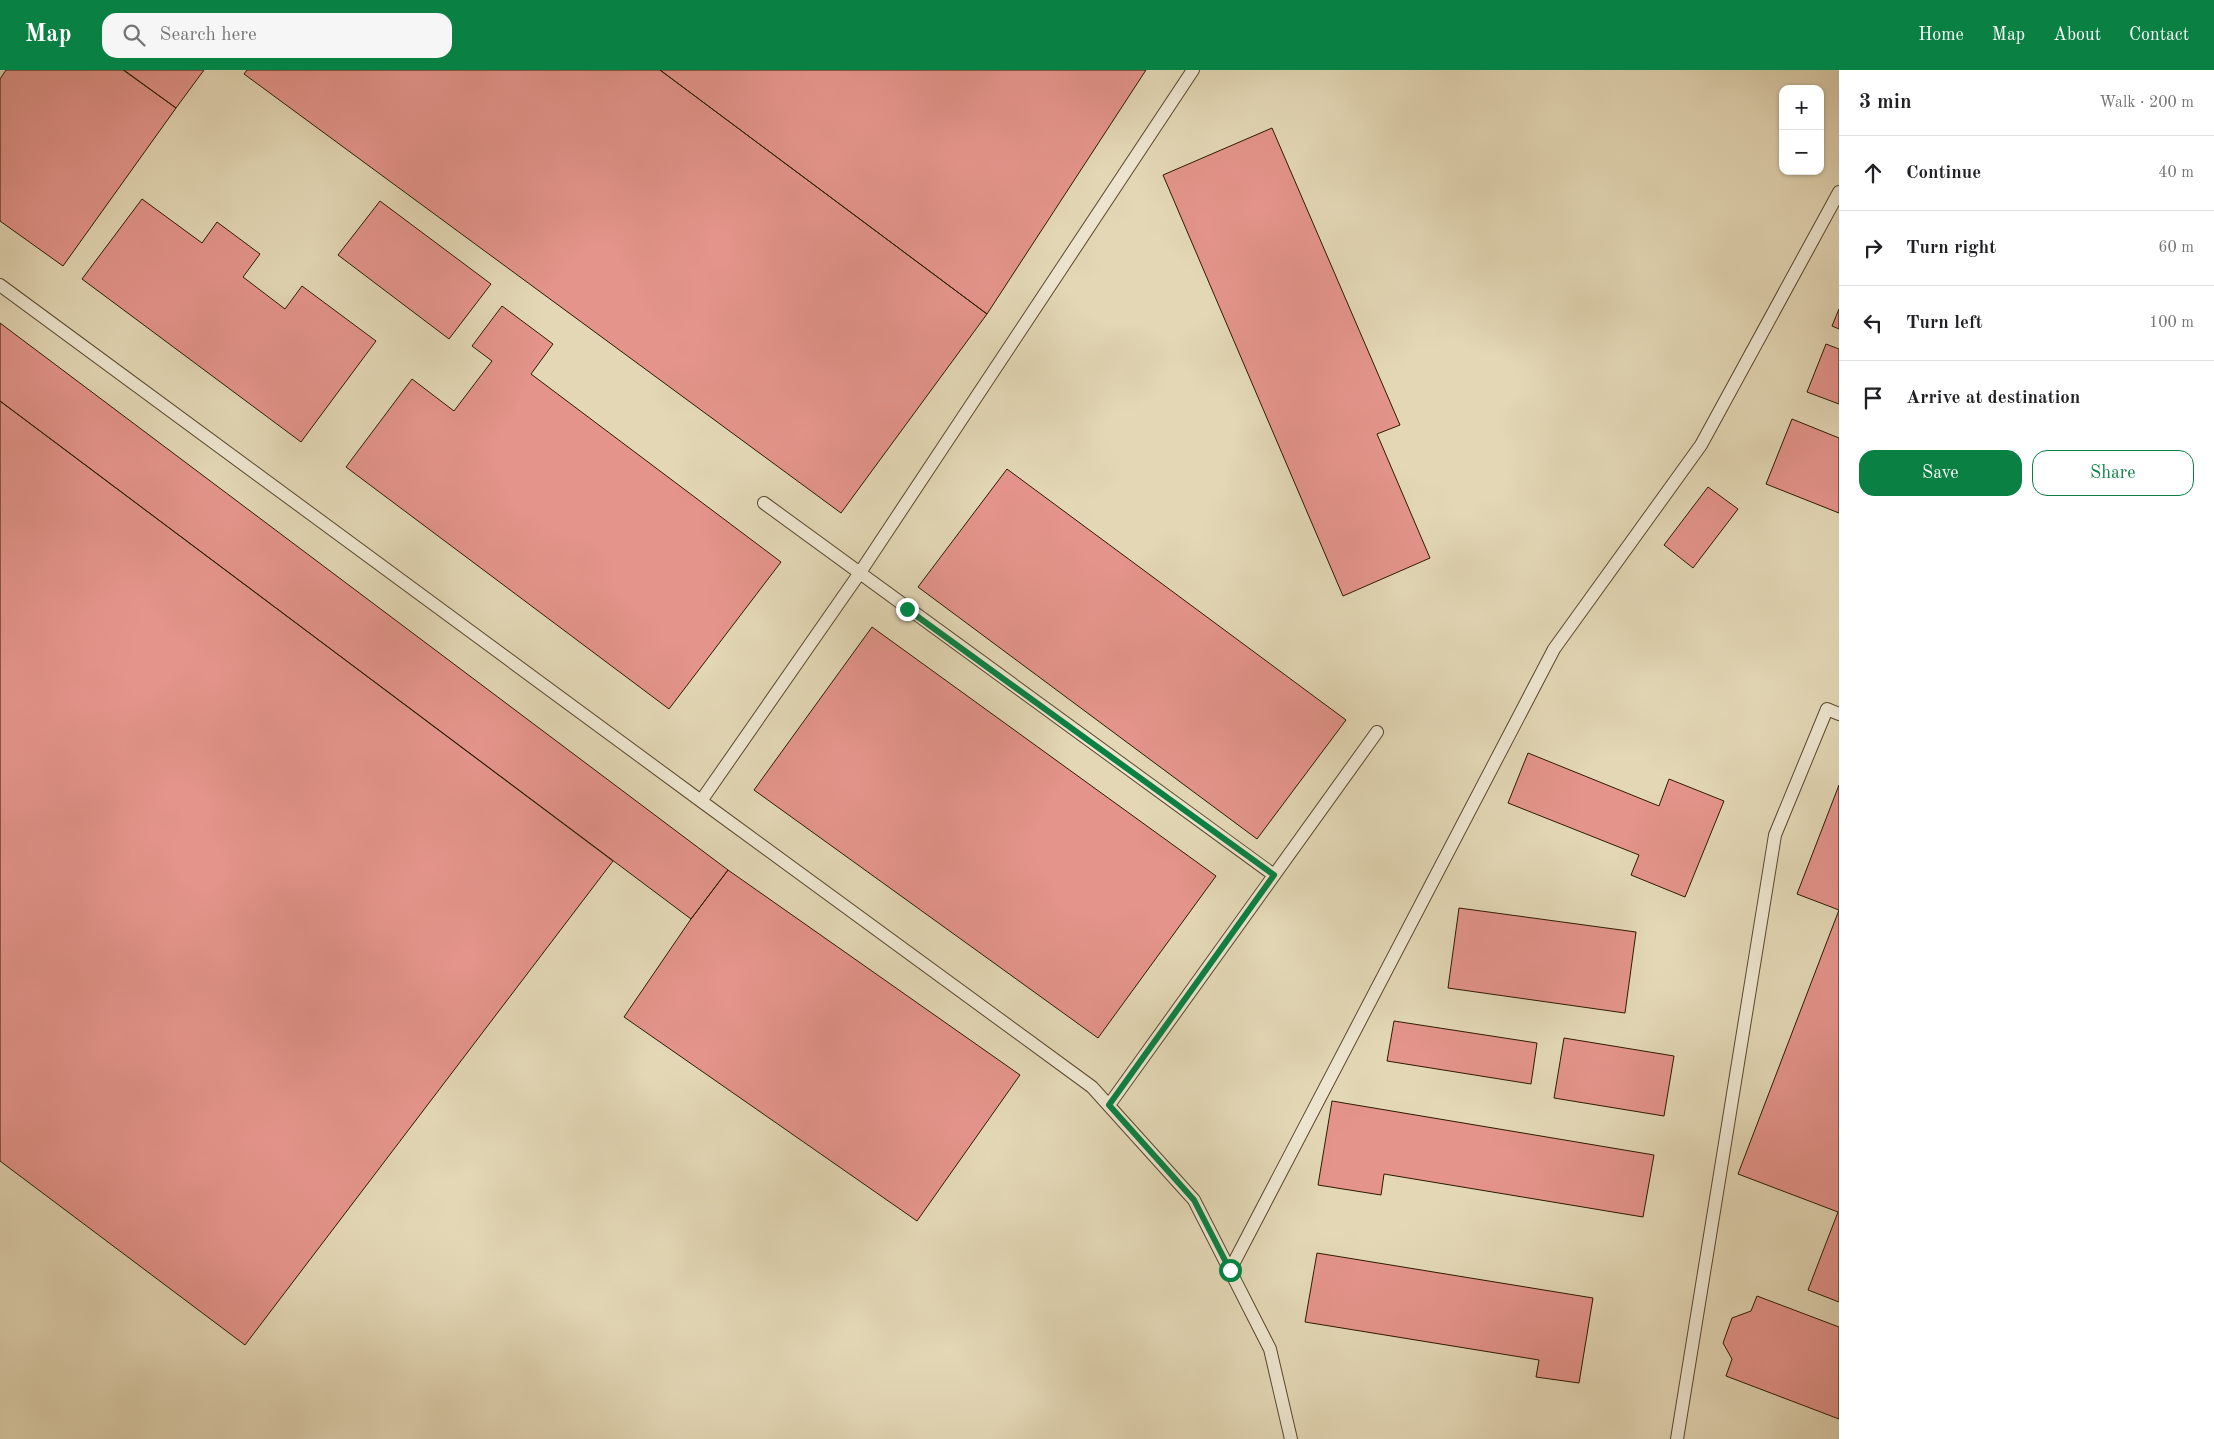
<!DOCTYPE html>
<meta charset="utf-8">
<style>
:root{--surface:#fff;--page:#f6f6f6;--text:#202124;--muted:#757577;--line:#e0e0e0;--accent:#0b8043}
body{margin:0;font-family:"Old Standard TT",serif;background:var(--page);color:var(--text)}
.controls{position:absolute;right:15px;top:15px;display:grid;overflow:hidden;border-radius:10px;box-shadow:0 1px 4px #0004}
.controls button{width:45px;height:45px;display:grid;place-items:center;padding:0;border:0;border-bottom:1px solid var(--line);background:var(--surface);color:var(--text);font:25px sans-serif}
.stop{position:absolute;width:15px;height:15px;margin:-11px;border:4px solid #0b8043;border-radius:50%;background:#fff}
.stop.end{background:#0b8043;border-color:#fff;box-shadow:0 1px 5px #0008}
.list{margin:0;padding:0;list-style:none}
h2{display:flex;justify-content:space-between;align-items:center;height:65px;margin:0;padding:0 20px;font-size:21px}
h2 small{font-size:16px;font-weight:400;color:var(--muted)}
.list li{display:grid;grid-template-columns:32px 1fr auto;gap:15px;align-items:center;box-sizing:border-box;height:75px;padding:0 20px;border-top:1px solid var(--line)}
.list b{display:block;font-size:19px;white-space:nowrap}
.list em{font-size:16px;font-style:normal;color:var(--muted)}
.actions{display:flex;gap:10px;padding:15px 20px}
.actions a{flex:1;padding:11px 0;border:1px solid var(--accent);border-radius:15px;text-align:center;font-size:18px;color:var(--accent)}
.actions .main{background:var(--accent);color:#fff}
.icon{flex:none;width:28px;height:28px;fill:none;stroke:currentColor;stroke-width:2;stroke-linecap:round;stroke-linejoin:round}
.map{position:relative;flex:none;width:1839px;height:1369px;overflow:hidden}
header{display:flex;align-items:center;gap:30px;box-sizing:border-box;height:70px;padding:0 25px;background:var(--accent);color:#fff}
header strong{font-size:24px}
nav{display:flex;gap:28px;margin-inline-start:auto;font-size:18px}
.search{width:350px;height:45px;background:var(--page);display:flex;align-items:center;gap:12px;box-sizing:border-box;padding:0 18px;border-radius:15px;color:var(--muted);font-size:19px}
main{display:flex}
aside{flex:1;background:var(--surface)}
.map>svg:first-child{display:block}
.building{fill:#e4948b;stroke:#2d1900}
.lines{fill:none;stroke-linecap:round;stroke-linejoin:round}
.service-casing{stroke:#5a482d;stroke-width:14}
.service{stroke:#ede5cf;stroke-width:12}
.route{stroke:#0b8043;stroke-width:6}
</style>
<header>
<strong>Map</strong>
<div class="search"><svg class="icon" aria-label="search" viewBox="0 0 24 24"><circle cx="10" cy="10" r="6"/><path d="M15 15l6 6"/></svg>Search here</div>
<nav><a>Home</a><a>Map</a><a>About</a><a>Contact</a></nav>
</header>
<main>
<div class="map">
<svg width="1839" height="1369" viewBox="0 0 1839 1369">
<rect width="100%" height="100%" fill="#e3d7b5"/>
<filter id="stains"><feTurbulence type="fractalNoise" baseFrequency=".004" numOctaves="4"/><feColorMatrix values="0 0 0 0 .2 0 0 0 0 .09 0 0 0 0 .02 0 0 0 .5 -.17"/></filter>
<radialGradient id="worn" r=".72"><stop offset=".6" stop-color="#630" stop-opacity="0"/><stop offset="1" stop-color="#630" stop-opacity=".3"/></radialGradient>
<path class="building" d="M 6,0 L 123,0 L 176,38 L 63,196 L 0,151 L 0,9 Z
M 124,0 L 204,0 L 176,38 Z
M 247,0 L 660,0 L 987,244 L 841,443 L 244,4 Z
M 660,0 L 1146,0 L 987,244 Z
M 1272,58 L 1400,355 L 1377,364 L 1430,488 L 1343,526 L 1163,105 Z
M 142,129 L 202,173 L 217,152 L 260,184 L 243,207 L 285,239 L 302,216 L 376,271 L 301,372 L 82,209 Z
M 380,131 L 491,214 L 449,269 L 338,185 Z
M 502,236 L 553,274 L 531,304 L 781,492 L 669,639 L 346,397 L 412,309 L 454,341 L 492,291 L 472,276 Z
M 1839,239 L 1839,259 L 1832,256 Z
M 0,253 L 728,800 L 691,849 L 0,331 Z
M 1826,274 L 1839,279 L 1839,334 L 1807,322 Z
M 0,331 L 613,791 L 245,1275 L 0,1091 Z
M 1792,349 L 1839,368 L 1839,443 L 1766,414 Z
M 1007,399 L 1346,650 L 1257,769 L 918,517 Z
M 1708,417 L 1738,439 L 1693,498 L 1664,475 Z
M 872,557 L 1216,806 L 1098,968 L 754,720 Z
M 1528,683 L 1659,736 L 1669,709 L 1724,731 L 1685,827 L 1631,805 L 1639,785 L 1508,733 Z
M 1839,715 L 1839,840 L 1797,824 Z
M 728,800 L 1020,1005 L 917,1151 L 624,947 L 691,849 Z
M 1459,838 L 1636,862 L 1625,943 L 1448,918 Z
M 1839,840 L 1839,1232 L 1808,1220 L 1838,1142 L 1738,1104 Z
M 1394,951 L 1537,973 L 1531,1014 L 1387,991 Z
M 1564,968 L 1674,986 L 1664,1046 L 1554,1028 Z
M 1332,1031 L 1654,1085 L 1643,1147 L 1384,1104 L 1381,1125 L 1318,1115 Z
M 1317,1183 L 1593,1228 L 1579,1313 L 1536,1307 L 1539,1290 L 1305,1252 Z
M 1757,1226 L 1839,1257 L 1839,1349 L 1726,1306 L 1732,1289 L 1723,1273 L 1732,1248 L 1751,1241 Z"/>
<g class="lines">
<defs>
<path id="service" d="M 0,215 L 701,731 L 1092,1017 L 1194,1130 L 1270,1279 L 1291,1369
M 764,433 L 1274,805
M 701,731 L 859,504 L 1193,0
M 1109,1035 L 1377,662
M 1230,1200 L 1554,579 L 1701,375 L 1839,122
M 1677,1369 L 1775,765 L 1827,639 L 1839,644"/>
</defs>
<use href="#service" class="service-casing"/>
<use href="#service" class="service"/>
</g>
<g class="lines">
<path class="route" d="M 907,539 L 1274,805 L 1109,1035 L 1194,1130 L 1230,1200"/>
</g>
<rect width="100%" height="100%" filter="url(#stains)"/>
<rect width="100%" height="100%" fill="url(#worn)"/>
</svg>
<div class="controls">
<button>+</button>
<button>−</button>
</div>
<div class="stop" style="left:1230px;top:1200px"></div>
<div class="stop end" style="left:907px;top:539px"></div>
</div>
<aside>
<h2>3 min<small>Walk · 200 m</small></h2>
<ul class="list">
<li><svg class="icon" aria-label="ahead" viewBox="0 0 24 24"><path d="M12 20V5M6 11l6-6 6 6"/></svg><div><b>Continue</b></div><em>40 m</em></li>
<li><svg class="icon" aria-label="right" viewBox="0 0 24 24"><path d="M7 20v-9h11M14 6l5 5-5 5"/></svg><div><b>Turn right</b></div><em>60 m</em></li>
<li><svg class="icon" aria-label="left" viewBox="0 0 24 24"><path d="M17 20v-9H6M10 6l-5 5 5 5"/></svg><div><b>Turn left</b></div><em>100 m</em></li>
<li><svg class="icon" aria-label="arrive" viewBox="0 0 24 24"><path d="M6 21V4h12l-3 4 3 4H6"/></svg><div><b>Arrive at destination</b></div></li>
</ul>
<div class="actions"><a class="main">Save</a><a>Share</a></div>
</aside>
</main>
